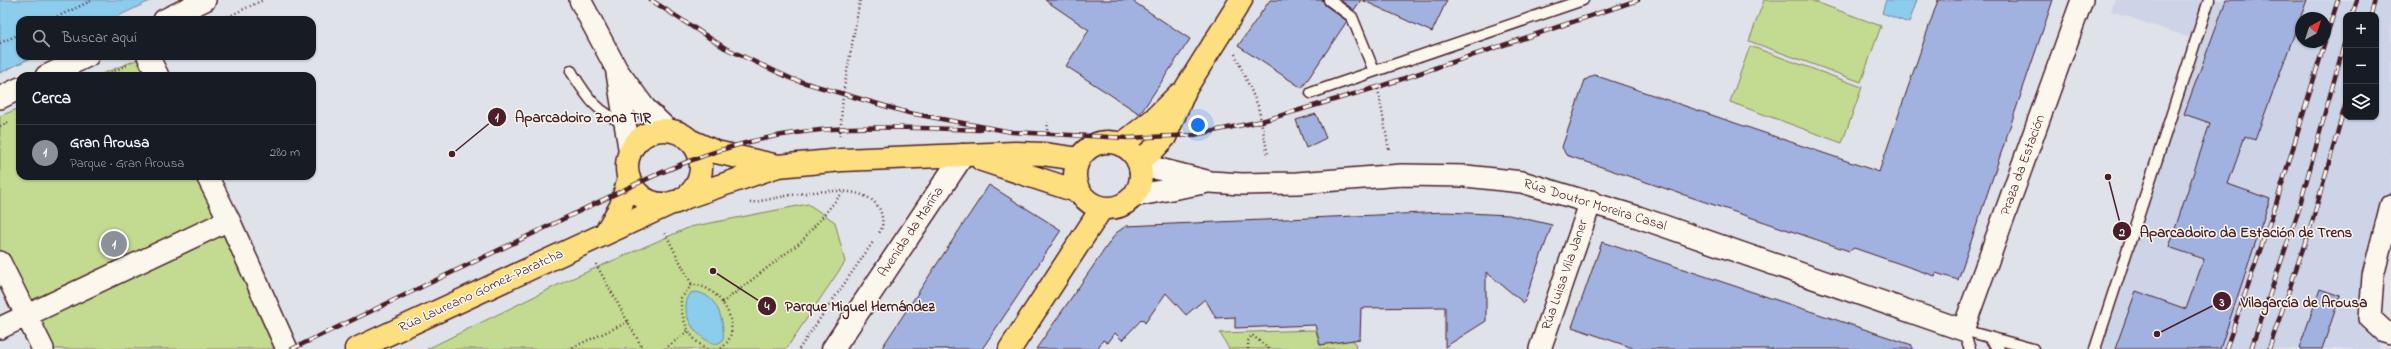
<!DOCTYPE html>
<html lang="es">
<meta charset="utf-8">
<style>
:root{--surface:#171b24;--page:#20242c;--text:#f1f3f6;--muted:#9ea1a6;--line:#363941;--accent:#8c9099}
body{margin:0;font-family:"Indie Flower",sans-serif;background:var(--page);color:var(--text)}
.controls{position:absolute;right:12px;top:12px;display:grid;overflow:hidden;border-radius:8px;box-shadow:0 1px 3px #0004}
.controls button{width:36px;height:36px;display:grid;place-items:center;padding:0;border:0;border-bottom:1px solid var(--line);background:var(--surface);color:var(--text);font:20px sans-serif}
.compass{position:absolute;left:2295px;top:12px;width:36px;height:36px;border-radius:50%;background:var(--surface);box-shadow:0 1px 3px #0004;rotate:39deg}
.you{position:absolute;left:1198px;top:125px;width:14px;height:14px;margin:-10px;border:3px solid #fff;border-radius:50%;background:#1a73e8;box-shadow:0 0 0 6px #1a73e833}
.badge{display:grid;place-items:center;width:26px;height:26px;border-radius:50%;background:var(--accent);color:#fff;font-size:13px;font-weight:700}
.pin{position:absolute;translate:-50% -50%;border:2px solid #fff;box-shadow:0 1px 4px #0006}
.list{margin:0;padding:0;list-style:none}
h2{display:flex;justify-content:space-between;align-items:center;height:52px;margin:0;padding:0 16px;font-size:17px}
h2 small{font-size:13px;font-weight:400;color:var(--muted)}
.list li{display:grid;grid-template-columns:26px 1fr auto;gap:12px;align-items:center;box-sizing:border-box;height:56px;padding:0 16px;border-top:1px solid var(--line)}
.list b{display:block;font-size:15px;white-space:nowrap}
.list p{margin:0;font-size:13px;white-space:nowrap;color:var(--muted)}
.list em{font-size:13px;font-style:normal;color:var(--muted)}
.icon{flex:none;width:22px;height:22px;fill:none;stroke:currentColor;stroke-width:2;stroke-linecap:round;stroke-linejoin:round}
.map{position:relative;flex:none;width:2391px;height:349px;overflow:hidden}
.search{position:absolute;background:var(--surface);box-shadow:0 1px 3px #0004;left:16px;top:16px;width:300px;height:44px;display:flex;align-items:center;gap:10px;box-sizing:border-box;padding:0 14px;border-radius:12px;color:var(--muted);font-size:15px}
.panel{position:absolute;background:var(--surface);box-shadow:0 1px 3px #0004;left:16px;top:72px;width:300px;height:108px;border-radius:12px}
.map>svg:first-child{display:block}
.built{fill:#cdd4e7;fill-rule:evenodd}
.green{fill:#c3da91;stroke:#867c5e}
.water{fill:#8ccced;stroke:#72879f}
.building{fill:#a1b2e1;stroke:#4a1f2b}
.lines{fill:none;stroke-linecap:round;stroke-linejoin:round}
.lane-casing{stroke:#4a1f2b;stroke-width:13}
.street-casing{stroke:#4a1f2b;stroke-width:24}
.secondary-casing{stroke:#4a1f2b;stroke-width:25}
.primary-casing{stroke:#4a1f2b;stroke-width:25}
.path{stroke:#4a1f2b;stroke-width:2.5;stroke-dasharray:1 3;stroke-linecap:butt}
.lane{stroke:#fbf7ec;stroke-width:10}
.street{stroke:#fbf7ec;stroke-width:21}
.secondary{stroke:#fbf7ec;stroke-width:22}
.primary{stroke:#fddf80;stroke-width:22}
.rail-casing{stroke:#4a1f2b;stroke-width:4.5}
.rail{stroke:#fbf7ec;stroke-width:3;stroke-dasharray:9;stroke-linecap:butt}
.labels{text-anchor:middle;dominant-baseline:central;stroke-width:3;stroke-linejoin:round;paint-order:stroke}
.street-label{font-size:14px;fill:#4a1f2b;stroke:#fbf7ec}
.leader{fill:none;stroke:#4a1f2b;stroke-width:1.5}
.callout-dot{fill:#4a1f2b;stroke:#fbf7ec;stroke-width:1.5}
.mark-label{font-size:12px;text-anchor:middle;font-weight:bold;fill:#fff}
.callout-label{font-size:15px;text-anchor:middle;font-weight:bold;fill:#4a1f2b;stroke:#fbf7ec;stroke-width:3;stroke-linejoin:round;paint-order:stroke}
</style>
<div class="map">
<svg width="2391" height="349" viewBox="0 0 2391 349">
<rect width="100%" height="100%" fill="#e0e2e9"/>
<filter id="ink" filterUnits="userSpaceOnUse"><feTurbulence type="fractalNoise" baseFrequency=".025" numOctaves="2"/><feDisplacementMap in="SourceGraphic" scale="8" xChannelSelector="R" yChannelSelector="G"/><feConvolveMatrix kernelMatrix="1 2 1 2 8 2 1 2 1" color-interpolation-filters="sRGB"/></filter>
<g filter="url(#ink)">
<path class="built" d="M 2115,0 L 2391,0 L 2391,205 L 2373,276 L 2384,331 L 2379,349 L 2099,349 L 2202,42 L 2111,11 ZM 2346,15 L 2376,15 L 2376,117 L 2346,117 ZM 2301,18 L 2325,18 L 2325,42 L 2301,42 Z"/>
<path class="green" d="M 1764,0 L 1810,0 L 1881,26 L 1861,82 L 1749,41 Z
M 1750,46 L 1862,87 L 1842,143 L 1730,102 Z
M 146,56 L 156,76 L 97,76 Z
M 20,108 L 20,176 L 198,176 L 218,226 L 284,343 L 271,349 L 43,349 L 0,262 L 0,116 Z
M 808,204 L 835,222 L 845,262 L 786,349 L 427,349 L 566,281 L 690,227 Z
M 1316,330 L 1320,345 L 1351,340 L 1355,342 L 1356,349 L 1229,349 L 1220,333 Z"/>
<path class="water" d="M 0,0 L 152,0 L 110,20 L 20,20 L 20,56 L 35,56 L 0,73 Z
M 1886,0 L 1917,0 L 1909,23 L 1882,13 Z
M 695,292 C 717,294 725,321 723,340 L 717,344 C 697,341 676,311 691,293 Z"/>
<path class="building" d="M 1045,0 L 1131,0 L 1190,39 L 1140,114 L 1066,66 L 1089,30 Z
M 1270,0 L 1323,0 L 1325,5 L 1347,21 L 1302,88 L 1238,46 Z
M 1340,0 L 1361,0 L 1354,10 Z
M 1362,0 L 1447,0 L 1432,32 Z
M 1938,0 L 2053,0 L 1958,280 L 1936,273 L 1935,276 L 1854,248 L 1849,251 L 1800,234 L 1566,155 L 1562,147 L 1585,80 L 1594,75 L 1879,172 Z
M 2226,0 L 2307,0 L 2255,140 L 2245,136 L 2228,184 L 2270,199 L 2220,349 L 2115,349 L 2136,291 L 2186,309 L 2204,259 L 2169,247 L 2210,123 L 2184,114 Z
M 1316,114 L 1326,138 L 1306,148 L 1296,120 Z
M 989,185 L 1061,230 L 1015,300 L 982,349 L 881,349 Z
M 1446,212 L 1509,215 L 1552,225 L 1524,303 L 1486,272 L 1486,321 L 1445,347 L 1445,307 L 1361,308 L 1360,339 L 1320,345 L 1315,325 L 1235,328 L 1235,317 L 1216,318 L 1205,299 L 1186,315 L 1166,293 L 1145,323 L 1142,319 L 1122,340 L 1115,333 L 1108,343 L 1103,340 L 1097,349 L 1036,349 L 1116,233 L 1126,226 Z
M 1602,242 L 1912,345 L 1912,349 L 1636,349 L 1572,327 Z
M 2320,289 L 2340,296 L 2322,349 L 2299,349 Z"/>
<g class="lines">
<defs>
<path id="lane" d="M 1329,0 L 1352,17 L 1374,71
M 571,71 C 586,95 596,113 625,123
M 1311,93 L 1583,0
M 1963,330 L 2033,349
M 1963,330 L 1970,349
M 1989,338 L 1999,349
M 2095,349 L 2209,0"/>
<path id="street" d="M 580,0 L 617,70 L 645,108 L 668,130
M 164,20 L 205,0
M 148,56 L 158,76
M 617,73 L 630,154
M 46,76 L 88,56
M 0,98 L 20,88
M 1140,170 L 1155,168 L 1210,182 L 1242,184 L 1297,183 L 1402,175 L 1466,176 L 1522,182 L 1638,217 L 1963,330 L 2082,0
M 207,176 L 229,220
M 1134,196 L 1204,183
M 2391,205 L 2373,276 L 2370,318 L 2384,331 L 2391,333
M 0,262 L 43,349
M 0,328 L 229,220 L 287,349
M 1540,349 L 1591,201"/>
<path id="secondary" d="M 833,349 L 963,155"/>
<path id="primary" d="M627 167a37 37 0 1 1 74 0a37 37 0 1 1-74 0Z
M 689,140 L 716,152 L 778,166
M1075 175a33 33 0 1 1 66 0a33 33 0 1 1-66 0Z
M 1121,145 L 1153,120 L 1178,95
M 982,160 L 1079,192
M 1138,162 L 1154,149 L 1165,137 L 1186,88 L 1241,0
M 684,198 L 778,166 L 842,160 L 1015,153 L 1043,154 L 1079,159
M 606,232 L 621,206 L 629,178
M 356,349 L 674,202
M 1010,349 L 1102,208"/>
</defs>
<use href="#lane" class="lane-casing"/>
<use href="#street" class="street-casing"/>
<use href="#secondary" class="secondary-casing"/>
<use href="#primary" class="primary-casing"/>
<path class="path" d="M 50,20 L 93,0
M 221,20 L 263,0
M 0,43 L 20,34
M 1235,54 L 1258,106 L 1268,155
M 104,76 L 127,65
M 1378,89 L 1389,150
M 0,126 L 9,122
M 1047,130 L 1048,122
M 840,136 L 843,94 L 860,0
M 750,203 C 779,198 864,175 880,210 C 883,218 884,226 879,233
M 665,233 L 692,285
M 596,264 L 643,349
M 722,303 L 802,241 L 843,192
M 569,349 L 628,322
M 665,349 L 689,330
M 707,349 C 689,340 680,317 681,298 L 692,285 C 719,283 748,331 720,349
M 799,349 L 873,242
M 1248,349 L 1248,341 L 1252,335 L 1269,349"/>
<use href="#lane" class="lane"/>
<use href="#street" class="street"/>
<use href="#secondary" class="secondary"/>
<use href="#primary" class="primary"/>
<defs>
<path id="rail" d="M 651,0 L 725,48 L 792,79 L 909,113 L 1012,132 L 1128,138 L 1194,135 L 1262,121 L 1378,87 L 1638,0
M 2352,15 L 2357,0
M 2371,15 L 2375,0
M 2325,41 L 2338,0
M 292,349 C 380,307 467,265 555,223 C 612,196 677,161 738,145 C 819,122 897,127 980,130
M 2226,349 L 2276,204 L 2325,42
M 2251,349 L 2298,212 L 2346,37
M 2269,349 L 2313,219 L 2346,102"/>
</defs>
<use href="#rail" class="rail-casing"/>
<use href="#rail" class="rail"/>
</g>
</g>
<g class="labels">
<g class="street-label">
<text transform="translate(2023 165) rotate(-70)">Praza da Estación</text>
<text transform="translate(1595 205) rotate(17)">Rúa Doutor Moreira Casal</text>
<text transform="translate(911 232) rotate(-56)">Avenida da Mariña</text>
<text transform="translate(1565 275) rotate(-71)">Rúa Luisa Vila Janer</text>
<text transform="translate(481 291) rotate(-25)">Rúa Laureano Gómez-Paratcha</text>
</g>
</g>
<path class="leader" d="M452 154L497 117M2108 177L2122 231M2157 334L2222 301M713 271L767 306"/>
<g class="callout-dot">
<circle cx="452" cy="154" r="4"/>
<circle cx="2108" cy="177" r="4"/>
<circle cx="2157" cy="334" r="4"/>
<circle cx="713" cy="271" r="4"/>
<circle cx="497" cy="117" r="10"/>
<circle cx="2122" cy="231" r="10"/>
<circle cx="2222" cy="301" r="10"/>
<circle cx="767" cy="306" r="10"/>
</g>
<g class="mark-label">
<text x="497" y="121">1</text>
<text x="2122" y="236">2</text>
<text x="2222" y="306">3</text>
<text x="767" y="310">4</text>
</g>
<g class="callout-label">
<text x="583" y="122">Aparcadoiro Zona TIR</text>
<text x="2246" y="237">Aparcadoiro da Estación de Trens</text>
<text x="2304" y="307">Vilagarcía de Arousa</text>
<text x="860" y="311">Parque Miguel Hernández</text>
</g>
</svg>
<div class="controls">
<button>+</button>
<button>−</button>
<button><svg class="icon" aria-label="layers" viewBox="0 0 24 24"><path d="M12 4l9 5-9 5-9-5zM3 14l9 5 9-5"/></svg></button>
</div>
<svg class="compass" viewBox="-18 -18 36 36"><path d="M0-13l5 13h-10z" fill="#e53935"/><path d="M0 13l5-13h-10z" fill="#9ea1a6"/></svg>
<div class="you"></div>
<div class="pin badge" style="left:114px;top:244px">1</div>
<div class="search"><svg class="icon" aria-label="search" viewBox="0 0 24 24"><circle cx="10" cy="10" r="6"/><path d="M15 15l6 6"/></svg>Buscar aquí</div>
<section class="panel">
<h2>Cerca<small></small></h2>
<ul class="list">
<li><span class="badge">1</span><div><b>Gran Arousa</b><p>Parque · Gran Arousa</p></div><em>280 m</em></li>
</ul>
</section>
</div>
